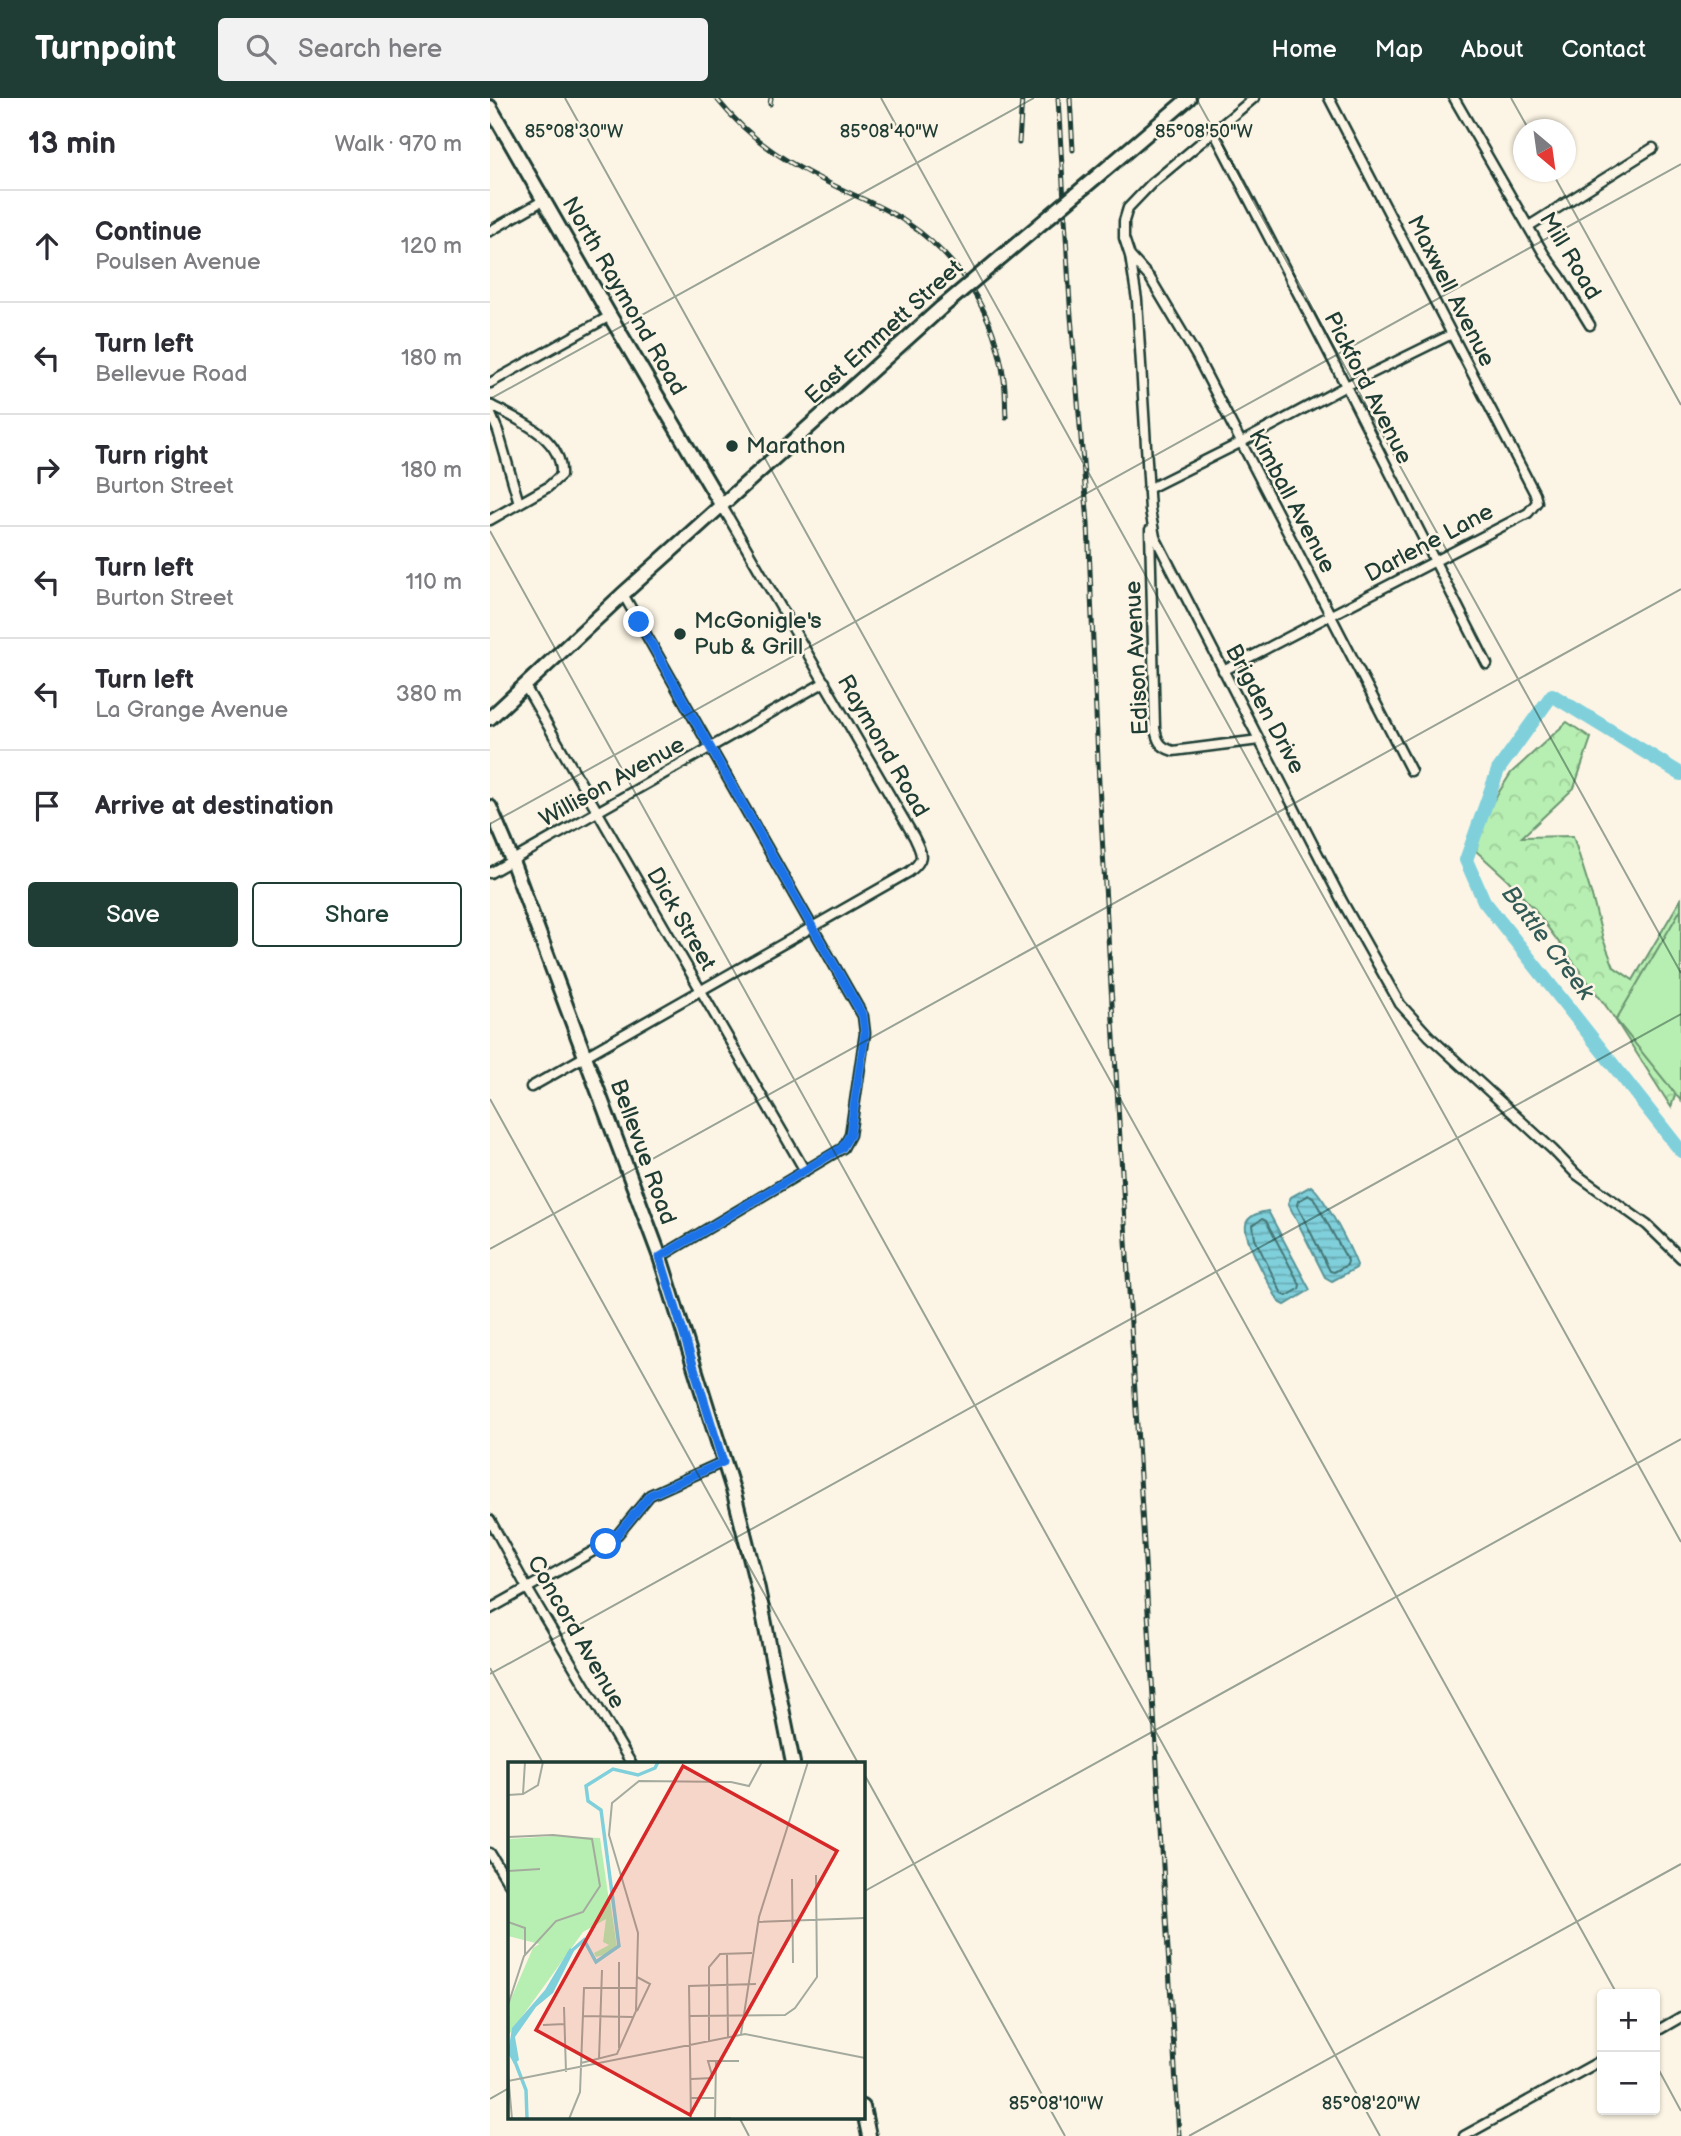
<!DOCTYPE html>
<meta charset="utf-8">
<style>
:root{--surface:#fff;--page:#f2f2f3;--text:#2b2b33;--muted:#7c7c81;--line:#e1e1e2;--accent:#1f3d34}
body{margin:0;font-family:"Balsamiq Sans",sans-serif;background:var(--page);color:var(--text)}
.controls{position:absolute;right:21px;bottom:21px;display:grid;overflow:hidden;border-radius:7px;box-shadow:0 2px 5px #0004}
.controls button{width:63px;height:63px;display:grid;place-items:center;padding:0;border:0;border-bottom:2px solid var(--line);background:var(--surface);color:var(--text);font:35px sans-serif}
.compass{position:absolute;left:1023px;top:21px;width:63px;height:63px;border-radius:50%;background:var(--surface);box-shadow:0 2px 5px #0004;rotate:151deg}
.stop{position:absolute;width:21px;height:21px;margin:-16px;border:5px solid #1a73e8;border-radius:50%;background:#fff}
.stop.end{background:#1a73e8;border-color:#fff;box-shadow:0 2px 7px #0008}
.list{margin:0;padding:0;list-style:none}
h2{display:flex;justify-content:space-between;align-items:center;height:91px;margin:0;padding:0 28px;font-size:30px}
h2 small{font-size:23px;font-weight:400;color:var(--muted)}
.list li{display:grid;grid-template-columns:46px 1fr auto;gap:21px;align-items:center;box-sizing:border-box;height:112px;padding:0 28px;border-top:2px solid var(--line)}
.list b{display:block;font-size:26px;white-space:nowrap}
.list p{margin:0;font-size:23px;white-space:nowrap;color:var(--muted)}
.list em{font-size:23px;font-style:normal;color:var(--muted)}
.actions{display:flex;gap:14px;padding:21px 28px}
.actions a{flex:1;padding:16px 0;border:2px solid var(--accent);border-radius:7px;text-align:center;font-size:24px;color:var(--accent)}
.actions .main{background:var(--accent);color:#fff}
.icon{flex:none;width:38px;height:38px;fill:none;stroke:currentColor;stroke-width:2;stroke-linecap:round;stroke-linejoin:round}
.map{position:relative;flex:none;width:1191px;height:2038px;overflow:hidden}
header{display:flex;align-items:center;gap:42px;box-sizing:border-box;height:98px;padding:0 35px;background:var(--accent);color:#fff}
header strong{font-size:33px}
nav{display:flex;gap:38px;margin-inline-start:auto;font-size:24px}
.search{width:490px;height:63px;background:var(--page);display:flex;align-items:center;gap:18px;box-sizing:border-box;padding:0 24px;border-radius:7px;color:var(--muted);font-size:26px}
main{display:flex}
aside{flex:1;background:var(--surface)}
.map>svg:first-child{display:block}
.forest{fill:url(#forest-crowns);stroke:#6b9672;stroke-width:2}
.park{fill:#b7eeb1;stroke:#6b9672;stroke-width:2}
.water{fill:url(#water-rules);stroke:#599599;stroke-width:2}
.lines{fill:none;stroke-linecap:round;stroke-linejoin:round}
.shore{stroke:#467877;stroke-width:2}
.river{stroke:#80d0dc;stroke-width:14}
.street-casing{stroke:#1f3d34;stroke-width:13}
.secondary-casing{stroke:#1f3d34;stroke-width:18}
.street{stroke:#fcf5e5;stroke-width:8}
.secondary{stroke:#fcf5e5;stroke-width:12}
.rail-casing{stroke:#1f3d34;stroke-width:5}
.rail{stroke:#fcf5e5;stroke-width:2.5;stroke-dasharray:8;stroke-linecap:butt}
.secondary-bridge-casing{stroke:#1f3d34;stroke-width:18;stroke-linecap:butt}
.secondary-bridge{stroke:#fcf5e5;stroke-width:12}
.route{stroke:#1a73e8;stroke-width:9}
.ticks{fill:none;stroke:#1f3d34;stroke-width:2;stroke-opacity:0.45}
.poi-dot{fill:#1f3d34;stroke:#fcf5e5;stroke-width:2.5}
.labels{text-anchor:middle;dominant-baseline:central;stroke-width:5;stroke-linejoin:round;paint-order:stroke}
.street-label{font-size:23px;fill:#1f3d34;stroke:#fcf5e5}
.poi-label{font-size:23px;fill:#1f3d34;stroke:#fcf5e5;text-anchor:start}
.water-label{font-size:24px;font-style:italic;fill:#325a56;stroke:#fcf5e5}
.inset-river{fill:none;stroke:#80d0dc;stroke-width:3.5}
.inset-road{fill:none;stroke:#a4ab9e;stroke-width:2}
.view{fill:#d62828;fill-opacity:0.15;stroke:#d62828;stroke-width:3.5}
.inset-edge{fill:none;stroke:#1f3d34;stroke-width:3.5}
.ticks-label{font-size:18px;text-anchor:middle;fill:#1f3d34;stroke:#fcf5e5;stroke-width:5;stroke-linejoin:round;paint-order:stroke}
</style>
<header>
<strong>Turnpoint</strong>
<div class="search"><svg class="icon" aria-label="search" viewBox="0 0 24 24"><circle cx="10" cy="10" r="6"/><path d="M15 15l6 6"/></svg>Search here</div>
<nav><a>Home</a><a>Map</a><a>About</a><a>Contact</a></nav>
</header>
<main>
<aside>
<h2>13 min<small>Walk · 970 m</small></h2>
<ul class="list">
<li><svg class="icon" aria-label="ahead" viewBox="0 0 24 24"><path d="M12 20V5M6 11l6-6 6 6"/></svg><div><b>Continue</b><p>Poulsen Avenue</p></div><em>120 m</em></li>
<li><svg class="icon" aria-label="left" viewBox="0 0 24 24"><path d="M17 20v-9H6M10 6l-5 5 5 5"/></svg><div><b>Turn left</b><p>Bellevue Road</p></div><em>180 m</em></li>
<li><svg class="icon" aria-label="right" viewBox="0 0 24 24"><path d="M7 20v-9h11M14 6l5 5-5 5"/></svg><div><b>Turn right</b><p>Burton Street</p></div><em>180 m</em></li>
<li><svg class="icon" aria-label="left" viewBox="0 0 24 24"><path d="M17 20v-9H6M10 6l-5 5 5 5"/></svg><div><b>Turn left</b><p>Burton Street</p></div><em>110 m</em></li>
<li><svg class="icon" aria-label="left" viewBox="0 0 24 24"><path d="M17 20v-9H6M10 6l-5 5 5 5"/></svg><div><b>Turn left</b><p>La Grange Avenue</p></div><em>380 m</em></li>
<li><svg class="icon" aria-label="arrive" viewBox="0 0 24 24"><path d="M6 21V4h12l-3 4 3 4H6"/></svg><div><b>Arrive at destination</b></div></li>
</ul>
<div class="actions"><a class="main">Save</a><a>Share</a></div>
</aside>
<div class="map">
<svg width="1191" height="2038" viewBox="0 0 1191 2038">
<defs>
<pattern id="forest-crowns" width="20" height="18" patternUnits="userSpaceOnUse" patternTransform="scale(1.75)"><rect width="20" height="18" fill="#b7eeb1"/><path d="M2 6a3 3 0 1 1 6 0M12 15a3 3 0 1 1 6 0" fill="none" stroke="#9dcd99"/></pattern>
<pattern id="water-rules" width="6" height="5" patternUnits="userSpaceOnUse" patternTransform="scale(1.75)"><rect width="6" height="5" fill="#80d0dc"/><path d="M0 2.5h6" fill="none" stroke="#68aab3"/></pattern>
</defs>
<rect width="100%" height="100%" fill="#fcf5e5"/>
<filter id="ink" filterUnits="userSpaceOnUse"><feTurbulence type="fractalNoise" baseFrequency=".0143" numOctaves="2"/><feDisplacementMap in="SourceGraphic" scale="14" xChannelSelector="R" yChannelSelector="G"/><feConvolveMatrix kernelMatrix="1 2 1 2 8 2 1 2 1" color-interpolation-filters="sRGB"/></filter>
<g filter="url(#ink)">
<path class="forest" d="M 1077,624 L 1101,640 L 1084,690 L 1032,739 L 1083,738 L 1102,798 L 1113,841 L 1124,869 L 1143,882 L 1191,801 L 1191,980 L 1181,1009 L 1121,915 L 1044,811 L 1018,782 L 986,753 L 995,716 L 1021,675 Z"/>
<path class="park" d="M 1191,811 L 1191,1003 L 1126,922 Z"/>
<path class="water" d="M 821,1088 C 834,1097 861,1151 867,1167 L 866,1170 L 842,1183 L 835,1179 L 798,1105 L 801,1099 Z
M 778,1113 L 820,1192 L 795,1207 L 789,1204 C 781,1189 753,1141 756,1127 C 757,1118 770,1114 778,1113 Z"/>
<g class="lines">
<path class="shore" d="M 819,1097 L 823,1099 L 858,1163 L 857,1167 L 844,1174 L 840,1173 L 807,1107 L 808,1103 Z
M 772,1121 L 776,1123 L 810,1187 L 809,1191 L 797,1198 L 792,1196 L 765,1141 L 763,1127 Z"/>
<path class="river" d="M 1191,676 L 1062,597 L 1008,672 L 976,762 L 994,803 L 1191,1053"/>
<defs>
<path id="street" d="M 764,0 L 661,86 L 638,110 L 634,123 L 634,140 L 640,158 L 647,202 L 660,412 L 665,439 L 852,803 L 910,906 L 939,938 L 1063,1052 L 1086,1076 L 1157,1127 L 1191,1160
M 964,0 L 1054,156 L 1070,178 L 1100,227
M 724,34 L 856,288 L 997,566
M 1039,128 L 1163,50
M 0,133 L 54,102
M 640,158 L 660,180 L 707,259 L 921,673
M 0,285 L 120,218
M 0,307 C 28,322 73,339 71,377 L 58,389 L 0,422
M 0,314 L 8,333 L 29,405
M 658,391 L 750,345 L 856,288 L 962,236
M 660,432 L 665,630 C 667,643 670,649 683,653 L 769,642
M 133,496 L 373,918 L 375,935 L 360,1037 L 353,1050 L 170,1159
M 733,573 L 1038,415 L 1047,404 L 1045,396 L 839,0
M 35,588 L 315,1073
M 0,775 L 335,584
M 41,989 L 419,774 C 436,761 432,756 424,739 L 232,408
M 0,1422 L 37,1490 L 141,1665
M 0,1511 L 116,1446 L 128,1436 L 160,1397 L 233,1364
M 0,1755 L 19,1786
M 1165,1934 L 1191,1919
M 974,2038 L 1112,1962"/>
<path id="secondary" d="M 0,9 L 120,218 L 232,408
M 624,64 L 699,0
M 0,620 L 133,496 L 451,210
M 0,709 L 15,744 L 170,1159 L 244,1395 L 268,1491 L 303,1665
M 373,2009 L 379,2038"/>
</defs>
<use href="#street" class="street-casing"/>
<use href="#secondary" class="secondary-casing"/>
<use href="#street" class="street"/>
<use href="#secondary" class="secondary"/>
<defs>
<path id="rail" d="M 226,0 C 262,44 298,66 349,90 C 372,101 396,110 416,124 C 470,160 506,217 514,282 C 516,294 515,307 516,319
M 568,0 L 580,206 L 598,425 L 609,686 L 689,2038
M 580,0 L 583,52
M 280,6 L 281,0
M 529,45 L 532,0"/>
</defs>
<use href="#rail" class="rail-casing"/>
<use href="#rail" class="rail"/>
<defs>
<path id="secondary-bridge" d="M 451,210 L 624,64"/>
</defs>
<use href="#secondary-bridge" class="secondary-bridge-casing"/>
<use href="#secondary-bridge" class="secondary-bridge"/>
</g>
</g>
<g class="lines" filter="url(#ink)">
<path class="route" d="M 116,1446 L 128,1436 L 160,1397 L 233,1364 L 170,1159 L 352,1050 L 360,1037 L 375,935 L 373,918 L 149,524"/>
</g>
<path class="ticks" d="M 75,0 L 1127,1896M 391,0 L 1191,1444M 706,0 L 1191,875M 1021,0 L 1039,32M 1062,74 L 1191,307M 0,301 L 544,0M 0,433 L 890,2038M 0,726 L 1191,66M 0,1001 L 368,1665M 0,1151 L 1191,491M 0,1570 L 53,1665M 0,1576 L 1191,916M 373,1674 L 575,2038M 373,1794 L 1191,1341M 1165,1965 L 1191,2013M 0,2001 L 19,1990M 249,2019 L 259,2038M 699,2038 L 1191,1766"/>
<g class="poi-dot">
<circle cx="242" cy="348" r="7"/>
<circle cx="190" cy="536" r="7"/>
</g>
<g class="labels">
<g class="street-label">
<text transform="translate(1080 158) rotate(59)">Mill Road</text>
<text transform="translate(961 193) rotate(63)">Maxwell Avenue</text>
<text transform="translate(134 198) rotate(60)">North Raymond Road</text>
<text transform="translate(394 234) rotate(-42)">East Emmett Street</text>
<text transform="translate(878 290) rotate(63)">Pickford Avenue</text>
<text transform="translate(802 403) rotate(62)">Kimball Avenue</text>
<text transform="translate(939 445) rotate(-28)">Darlene Lane</text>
<text transform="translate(647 560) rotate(-93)">Edison Avenue</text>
<text transform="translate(775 611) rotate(62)">Brigden Drive</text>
<text transform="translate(393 648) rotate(60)">Raymond Road</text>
<text transform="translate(122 684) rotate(-29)">Willison Avenue</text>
<text transform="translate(191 821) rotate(60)">Dick Street</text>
<text transform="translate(153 1054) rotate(70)">Bellevue Road</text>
<text transform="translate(86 1534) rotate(60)">Concord Avenue</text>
</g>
<g class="poi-label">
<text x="256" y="348">Marathon</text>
<text x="204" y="523">McGonigle's<tspan x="204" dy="26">Pub &amp; Grill</tspan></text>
</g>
<g class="water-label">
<text transform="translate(1058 845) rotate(53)">Battle Creek</text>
</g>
</g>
<g transform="translate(18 1664)">
<rect width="357" height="357" fill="#fcf5e5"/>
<path d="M 102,138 L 109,185 L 99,192 L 88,195 L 86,191 L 101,183 L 95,180 L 98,157 L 75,170 L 0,274 L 2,239 L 25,186 Z" fill="#b7eeb1"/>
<path d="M 48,74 L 92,76 L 103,153 L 75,169 L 59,189 L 0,174 L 0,77 Z" fill="#b7eeb1"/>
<path d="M 62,186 L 66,189 L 45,231 L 28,245 L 7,275 L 11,298 L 6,302 L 0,291 L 4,266 L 37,228 Z" fill="#80d0dc"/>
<path class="inset-river" d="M 60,192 L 76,178 L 88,200 L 111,184 L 93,48 L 80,39 L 78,24 L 105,7 L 130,13 L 147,6 L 150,0M 6,297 L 18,328 L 19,357"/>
<path class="inset-road" d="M 15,32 L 17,0M 0,33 L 15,32 L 30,23 L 35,0M 0,75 L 45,73 L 84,77 L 92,124 L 75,150 L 48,159 L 16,194 L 0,243M 0,109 L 32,107M 284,117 L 285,201M 0,160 L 17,166 L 17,193M 250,160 L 357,156M 219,192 L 220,275M 56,245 L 58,310M 129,249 L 142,222 L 129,215M 75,254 L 125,255M 181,254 L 277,253 L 287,246 L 309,215 L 308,113M 35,263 L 57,262M 233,272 L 251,155 L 300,0M 201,279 L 201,205 L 212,192 L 244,191M 111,286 L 111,200M 91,297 L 94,208M 73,301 L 109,292 L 128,249 L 130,171 L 101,73 L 104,41 L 131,19 L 223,20 L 241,24 L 254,0M 0,311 L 4,357M 204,313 L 200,299 L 231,299M 183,317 L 205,316M 0,319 L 237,272 L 357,296M 183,336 L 206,336M 61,357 L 72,330 L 76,226 L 129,226M 183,357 L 181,224 L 248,222M 183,357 L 223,356M 207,357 L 208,299"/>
<path class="view" d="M 175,4 L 329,89 L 182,353 L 28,268 Z"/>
<rect width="357" height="357" class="inset-edge"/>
</g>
<g class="ticks-label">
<text x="84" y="39">85°08'30"W</text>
<text x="399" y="39">85°08'40"W</text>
<text x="714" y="39">85°08'50"W</text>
<text x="566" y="2011">85°08'10"W</text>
<text x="881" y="2011">85°08'20"W</text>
</g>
</svg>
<div class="controls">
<button>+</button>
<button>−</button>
</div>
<svg class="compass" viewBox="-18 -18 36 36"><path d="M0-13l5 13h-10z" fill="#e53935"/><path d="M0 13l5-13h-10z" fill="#7c7c81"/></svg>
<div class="stop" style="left:116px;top:1446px"></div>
<div class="stop end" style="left:149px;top:524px"></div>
</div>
</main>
